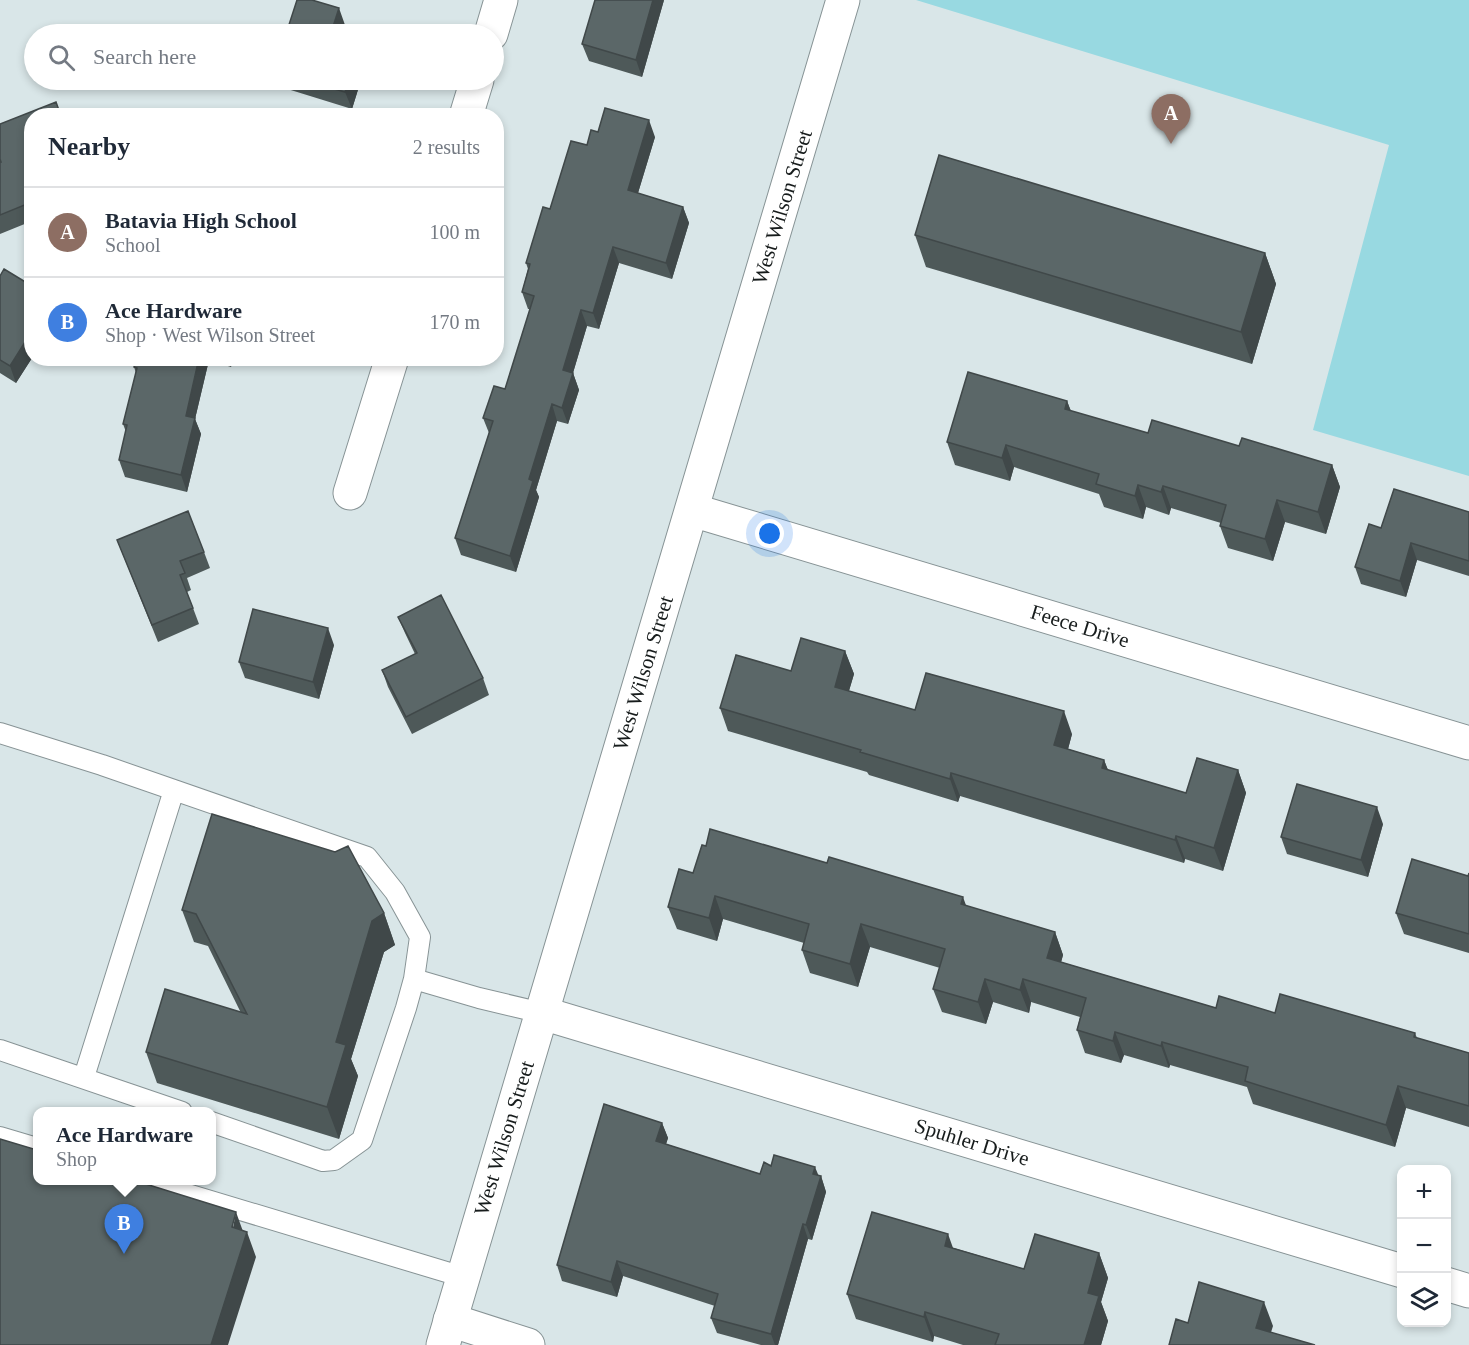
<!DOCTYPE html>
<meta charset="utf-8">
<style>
:root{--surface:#fff;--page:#f6f6f7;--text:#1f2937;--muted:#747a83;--line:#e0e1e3;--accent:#7c3aed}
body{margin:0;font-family:"Times New Roman",serif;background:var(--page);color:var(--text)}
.controls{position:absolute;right:18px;bottom:18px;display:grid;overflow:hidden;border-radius:12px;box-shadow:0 3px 9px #0003}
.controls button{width:54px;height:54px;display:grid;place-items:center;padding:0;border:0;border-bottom:2px solid var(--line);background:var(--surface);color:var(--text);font:30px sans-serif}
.you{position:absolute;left:770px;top:534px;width:21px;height:21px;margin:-15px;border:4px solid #fff;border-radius:50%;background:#1a73e8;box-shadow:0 0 0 9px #1a73e833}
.badge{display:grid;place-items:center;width:39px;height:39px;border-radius:50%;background:var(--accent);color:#fff;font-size:20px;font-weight:700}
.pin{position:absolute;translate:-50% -50px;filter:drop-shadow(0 2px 3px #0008)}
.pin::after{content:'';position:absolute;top:32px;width:21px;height:18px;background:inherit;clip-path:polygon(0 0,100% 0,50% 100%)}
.popup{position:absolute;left:33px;top:1107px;width:183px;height:78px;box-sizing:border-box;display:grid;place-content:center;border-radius:12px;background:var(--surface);filter:drop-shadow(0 2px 4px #0005);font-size:20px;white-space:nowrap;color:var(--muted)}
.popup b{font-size:22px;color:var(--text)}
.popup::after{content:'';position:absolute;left:50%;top:100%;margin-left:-12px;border:12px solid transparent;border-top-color:var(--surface)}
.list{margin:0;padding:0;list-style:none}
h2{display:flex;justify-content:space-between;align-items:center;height:78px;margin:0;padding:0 24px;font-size:26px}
h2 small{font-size:20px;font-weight:400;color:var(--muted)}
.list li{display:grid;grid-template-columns:39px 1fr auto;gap:18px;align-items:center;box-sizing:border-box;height:90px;padding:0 24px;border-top:2px solid var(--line)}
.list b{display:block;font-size:22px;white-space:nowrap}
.list p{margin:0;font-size:20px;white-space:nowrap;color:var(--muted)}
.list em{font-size:20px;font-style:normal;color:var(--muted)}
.icon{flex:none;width:33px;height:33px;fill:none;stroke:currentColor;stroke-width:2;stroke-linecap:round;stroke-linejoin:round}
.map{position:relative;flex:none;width:1469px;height:1345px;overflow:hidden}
.search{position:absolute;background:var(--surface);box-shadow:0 3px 9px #0003;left:24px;top:24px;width:480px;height:66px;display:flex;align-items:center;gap:15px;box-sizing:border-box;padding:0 21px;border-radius:33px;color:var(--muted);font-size:22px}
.panel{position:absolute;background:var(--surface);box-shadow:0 3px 9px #0003;left:24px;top:108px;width:480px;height:258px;border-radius:24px}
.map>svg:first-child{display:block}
.green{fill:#98d9e1}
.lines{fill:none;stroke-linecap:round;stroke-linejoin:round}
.service-casing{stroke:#879395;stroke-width:22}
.minor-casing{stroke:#879395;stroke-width:35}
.secondary-casing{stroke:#879395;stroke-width:35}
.service{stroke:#fff;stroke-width:20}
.minor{stroke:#fff;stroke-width:33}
.secondary{stroke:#fff;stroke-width:33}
.wall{fill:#4e5959}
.shaded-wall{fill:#404849}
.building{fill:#5b6768;stroke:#404849;stroke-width:1.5}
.labels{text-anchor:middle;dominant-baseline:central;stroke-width:6;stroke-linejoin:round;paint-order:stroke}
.street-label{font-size:21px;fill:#171c1c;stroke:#fff}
</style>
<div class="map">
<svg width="1469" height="1345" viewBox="0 0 1469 1345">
<rect width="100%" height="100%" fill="#d9e6e8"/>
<path class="green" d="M 916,0 L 1469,0 L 1469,476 L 1313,430 L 1389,145 Z"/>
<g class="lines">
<defs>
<path id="service" d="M 0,733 L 102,765 L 367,857 L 395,892 L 420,937 L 414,979 L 406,1008 L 362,1140 L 334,1160 L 323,1161 L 211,1122
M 414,979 L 479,998 L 542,1013
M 0,1050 L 182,1112
M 84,1077 L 174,790
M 0,1137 L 37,1148
M 141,1180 L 463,1277"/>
<path id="minor" d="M 491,34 L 501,0
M 466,116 L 477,80
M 350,493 L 392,358
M 692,510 L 1469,743
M 542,1013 L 1402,1271
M 1446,1284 L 1469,1291
M 450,1320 L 528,1345"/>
<path id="secondary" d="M 443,1345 L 843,0"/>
</defs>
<use href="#service" class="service-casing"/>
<use href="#minor" class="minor-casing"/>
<use href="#secondary" class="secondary-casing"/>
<use href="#service" class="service"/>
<use href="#minor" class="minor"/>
<use href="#secondary" class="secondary"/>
</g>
<path class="wall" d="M 664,0 L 642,77 L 589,61 L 582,44 Z
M 278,80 L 361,80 L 352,109 L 281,87 Z
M 32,116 L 32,221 L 0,234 L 0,162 Z
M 598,132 L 655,137 L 638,193 L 683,207 L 689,223 L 672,279 L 619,263 L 599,329 L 587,326 L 573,373 L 579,390 L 568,424 L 557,421 L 536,490 L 539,497 L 516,572 L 461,555 L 455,538 L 489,433 L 483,418 L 505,389 L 530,309 L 528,309 L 522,292 L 528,269 L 526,263 L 550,209 L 587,145 Z
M 915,235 L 1265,253 L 1276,284 L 1252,364 L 926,267 Z
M 0,276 L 32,286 L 32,358 L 16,383 L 0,373 Z
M 136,358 L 233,358 L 231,367 L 209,360 L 195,419 L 201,434 L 187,492 L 125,477 L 119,460 L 126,432 L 123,424 L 136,373 L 134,367 Z
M 1067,401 L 1071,411 L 1148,433 L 1239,446 L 1332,465 L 1340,487 L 1326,534 L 1285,522 L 1273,561 L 1228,548 L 1220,526 L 1221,523 L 1171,508 L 1169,515 L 1146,507 L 1143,519 L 1104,507 L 1099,494 L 1014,467 L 1010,481 L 955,465 L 947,442 Z
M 1469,512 L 1469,576 L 1417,560 L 1406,597 L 1361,584 L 1355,567 L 1381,528 Z
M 117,540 L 204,552 L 210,568 L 187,578 L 191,590 L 187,592 L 199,624 L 158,642 Z
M 398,617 L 483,678 L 489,695 L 412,734 L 388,687 L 382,670 L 415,654 L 405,633 Z
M 334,645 L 319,699 L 245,678 L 239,662 Z
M 845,651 L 854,674 L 849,691 L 915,710 L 1072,734 L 1068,749 L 1104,760 L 1108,770 L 1186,793 L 1238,770 L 1246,793 L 1223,871 L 1185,859 L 1184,863 L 960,796 L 958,802 L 869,775 L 867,772 L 728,731 L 720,708 L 791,671 Z
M 1383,824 L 1368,877 L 1287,854 L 1281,837 Z
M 693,873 L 966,906 L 1055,932 L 1063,955 L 1061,962 L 1216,1008 L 1275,1013 L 1415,1033 L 1417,1038 L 1469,1053 L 1469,1127 L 1406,1108 L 1395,1147 L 1253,1104 L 1247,1087 L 1170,1065 L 1169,1068 L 1124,1055 L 1121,1063 L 1085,1053 L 1077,1030 L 1080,1017 L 1031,1002 L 1029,1013 L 993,1002 L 986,1024 L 942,1012 L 933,989 L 940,968 L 870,947 L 858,987 L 810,973 L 802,950 L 804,943 L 723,919 L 717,941 L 677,929 L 668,907 Z
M 1469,873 L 1469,953 L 1404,934 L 1396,913 L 1468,876 Z
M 182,910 L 384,913 L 395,945 L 384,952 L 351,1059 L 358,1076 L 339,1139 L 157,1083 L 146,1052 L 241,1013 L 208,946 L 194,942 Z
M 662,1123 L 668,1138 L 666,1144 L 760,1174 L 771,1166 L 821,1176 L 826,1192 L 812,1240 L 808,1239 L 778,1345 L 761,1345 L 717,1333 L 711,1318 L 715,1306 L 623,1276 L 617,1297 L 562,1281 L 557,1265 Z
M 954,1248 L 1024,1269 L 1099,1253 L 1108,1278 L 1101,1302 L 1108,1321 L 1101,1345 L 963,1345 L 934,1336 L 933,1342 L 856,1319 L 847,1294 Z"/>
<path class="shaded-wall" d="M 653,0 L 664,0 L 642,77 L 636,60 Z
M 339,8 L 345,25 L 342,34 L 332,34 L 331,33 Z
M 349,80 L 361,80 L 352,109 L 345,92 Z
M 649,120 L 655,137 L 634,206 L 628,190 Z
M 683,207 L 689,223 L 672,279 L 666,263 Z
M 613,247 L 619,263 L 599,329 L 593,313 Z
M 1265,253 L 1276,284 L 1252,364 L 1241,332 Z
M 581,310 L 587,326 L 569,386 L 563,370 Z
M 32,331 L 32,358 L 16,383 L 10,366 Z
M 199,358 L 208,358 L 209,360 L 195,419 L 201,434 L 187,492 L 181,475 L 186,416 Z
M 227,358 L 233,358 L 231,367 Z
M 573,373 L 579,390 L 568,424 L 562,408 Z
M 1067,401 L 1075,423 L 1065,409 Z
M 552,404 L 557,421 L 536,490 L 539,497 L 516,572 L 510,556 L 529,479 Z
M 1006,445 L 1014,467 L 1010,481 L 1002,458 Z
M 1332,465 L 1340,487 L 1326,534 L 1318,512 Z
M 1138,485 L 1146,507 L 1143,519 L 1135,496 Z
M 1163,486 L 1171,508 L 1169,515 L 1161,492 Z
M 1277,500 L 1285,522 L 1273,561 L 1265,539 Z
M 1411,543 L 1417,560 L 1406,597 L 1400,581 Z
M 328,628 L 334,645 L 319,699 L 313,682 Z
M 845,651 L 854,674 L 843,710 L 835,687 Z
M 1064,711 L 1072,734 L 1063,768 L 1054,745 Z
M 1104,760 L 1113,783 L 1102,768 Z
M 1238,770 L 1246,793 L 1223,871 L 1214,848 Z
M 951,773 L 960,796 L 958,802 L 950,779 Z
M 1377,807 L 1383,824 L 1368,877 L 1361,860 Z
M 1176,836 L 1185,859 L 1184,863 L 1175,840 Z
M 715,896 L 723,919 L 717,941 L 709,918 Z
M 963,897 L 971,919 L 961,904 Z
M 384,913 L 395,945 L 384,952 L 351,1059 L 358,1076 L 339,1139 L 327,1107 L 336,1042 L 372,921 Z
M 861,924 L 870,947 L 858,987 L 850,964 Z
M 1055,932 L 1063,955 L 1056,981 L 1047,958 Z
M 985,979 L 993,1002 L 986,1024 L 978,1002 Z
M 1023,979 L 1031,1002 L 1029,1013 L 1020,990 Z
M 1115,1032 L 1124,1055 L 1121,1063 L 1113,1041 Z
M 1162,1042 L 1170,1065 L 1169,1068 L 1161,1046 Z
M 1398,1086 L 1406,1108 L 1395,1147 L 1386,1125 Z
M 662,1123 L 668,1138 L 662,1156 L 656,1141 Z
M 815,1167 L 820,1179 L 821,1176 L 826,1192 L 812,1240 L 806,1225 L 813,1174 Z
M 236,1212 L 245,1237 L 247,1232 L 256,1257 L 228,1345 L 211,1345 Z
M 803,1224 L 808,1239 L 778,1345 L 775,1345 L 771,1334 Z
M 948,1234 L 957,1259 L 945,1246 Z
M 1099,1253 L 1108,1278 L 1101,1302 L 1108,1321 L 1101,1345 L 1084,1345 L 1088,1293 Z
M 617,1261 L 623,1276 L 617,1297 L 611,1282 Z
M 1264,1302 L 1273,1326 L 1267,1345 L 1256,1328 Z
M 925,1312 L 934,1336 L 933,1342 L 924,1317 Z"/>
<path class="building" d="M 297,0 L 312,0 L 339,8 L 331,33 L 337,34 L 286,34 Z
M 595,0 L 653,0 L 636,60 L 582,44 Z
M 304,80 L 349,80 L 345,92 Z
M 56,102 L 61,116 L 32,116 L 32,202 L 0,215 L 0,162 L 1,162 L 0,159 L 0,124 Z
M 605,108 L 649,120 L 628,190 L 683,207 L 666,263 L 613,247 L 593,313 L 581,310 L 563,370 L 573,373 L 562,408 L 552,404 L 529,479 L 533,481 L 510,556 L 455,538 L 493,421 L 483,418 L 494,386 L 505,389 L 534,296 L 522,292 L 530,264 L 526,263 L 543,207 L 550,209 L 571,141 L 587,145 L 591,130 L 598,132 Z
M 939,155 L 1265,253 L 1241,332 L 915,235 Z
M 4,269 L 32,286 L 32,331 L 10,366 L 0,360 L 0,276 Z
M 136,358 L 199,358 L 186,416 L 195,418 L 181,475 L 119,460 L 127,425 L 123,424 L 137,368 L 134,367 Z
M 968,372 L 1067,401 L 1065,409 L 1148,433 L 1152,420 L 1239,446 L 1242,438 L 1332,465 L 1318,512 L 1277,500 L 1265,539 L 1220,526 L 1226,505 L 1163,486 L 1161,492 L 1138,485 L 1135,496 L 1096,484 L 1099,474 L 1006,445 L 1002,458 L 947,442 Z
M 1394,489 L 1469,512 L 1469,561 L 1411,543 L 1400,581 L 1355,567 L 1369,524 L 1381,528 Z
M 188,511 L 204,552 L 180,561 L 185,573 L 180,575 L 193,608 L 152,625 L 117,540 Z
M 441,595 L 483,678 L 406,717 L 382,670 L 417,653 L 398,617 Z
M 253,609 L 328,628 L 313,682 L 239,662 Z
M 801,638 L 845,651 L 835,687 L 915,710 L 926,673 L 1064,711 L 1054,745 L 1104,760 L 1102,768 L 1186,793 L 1197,758 L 1238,770 L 1214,848 L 1176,836 L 1175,840 L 951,773 L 950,779 L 860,752 L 861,750 L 720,708 L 736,655 L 791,671 Z
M 1297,784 L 1377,807 L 1361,860 L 1281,837 Z
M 212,814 L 335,852 L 348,846 L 384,913 L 372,921 L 336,1042 L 346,1045 L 327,1107 L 146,1052 L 165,989 L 247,1014 L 196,914 L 182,910 Z
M 710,829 L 827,863 L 829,857 L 963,897 L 961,904 L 1055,932 L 1047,958 L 1216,1008 L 1219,996 L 1275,1013 L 1280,994 L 1415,1033 L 1414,1037 L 1469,1053 L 1469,1106 L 1398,1086 L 1386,1125 L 1245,1081 L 1248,1067 L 1162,1042 L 1161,1046 L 1115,1032 L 1113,1041 L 1077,1030 L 1086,998 L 1023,979 L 1020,990 L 985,979 L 978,1002 L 933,989 L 945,949 L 861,924 L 850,964 L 802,950 L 809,924 L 715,896 L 709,918 L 668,907 L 679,869 L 693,873 L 702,845 L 706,846 Z
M 1412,859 L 1468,876 L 1469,873 L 1469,934 L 1396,913 Z
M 604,1104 L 662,1123 L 656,1141 L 760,1174 L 764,1162 L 771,1166 L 774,1155 L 815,1167 L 813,1174 L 821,1176 L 806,1225 L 803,1224 L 771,1334 L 711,1318 L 718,1294 L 617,1261 L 611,1282 L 557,1265 Z
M 0,1139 L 37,1150 L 37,1180 L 133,1180 L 236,1212 L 232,1227 L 247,1232 L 211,1345 L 0,1345 Z
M 872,1212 L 948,1234 L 945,1246 L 1024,1269 L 1035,1234 L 1099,1253 L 1088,1293 L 1099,1296 L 1084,1345 L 995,1345 L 999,1334 L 925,1312 L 924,1317 L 847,1294 Z
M 1199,1282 L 1264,1302 L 1256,1328 L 1315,1345 L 1169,1345 L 1176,1319 L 1188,1323 Z"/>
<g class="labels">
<g class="street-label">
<text transform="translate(782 207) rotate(-73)">West Wilson Street</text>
<text transform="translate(1080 626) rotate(17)">Feece Drive</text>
<text transform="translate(643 673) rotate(-73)">West Wilson Street</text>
<text transform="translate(504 1138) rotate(-73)">West Wilson Street</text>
<text transform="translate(972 1142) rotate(17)">Spuhler Drive</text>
</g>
</g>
</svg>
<div class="controls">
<button>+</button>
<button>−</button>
<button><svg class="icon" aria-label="layers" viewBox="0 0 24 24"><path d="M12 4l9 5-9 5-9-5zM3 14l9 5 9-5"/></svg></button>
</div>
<div class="you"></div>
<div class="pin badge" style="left:1171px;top:144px;background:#8d6e63">A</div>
<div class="pin badge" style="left:124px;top:1254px;background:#3f7fe0">B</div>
<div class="popup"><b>Ace Hardware</b>Shop</div>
<div class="search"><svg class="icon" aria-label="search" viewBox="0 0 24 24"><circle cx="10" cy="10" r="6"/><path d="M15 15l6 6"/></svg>Search here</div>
<section class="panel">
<h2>Nearby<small>2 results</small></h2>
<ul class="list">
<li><span class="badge" style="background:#8d6e63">A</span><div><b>Batavia High School</b><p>School</p></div><em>100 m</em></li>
<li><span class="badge" style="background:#3f7fe0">B</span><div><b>Ace Hardware</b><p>Shop · West Wilson Street</p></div><em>170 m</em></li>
</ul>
</section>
</div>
